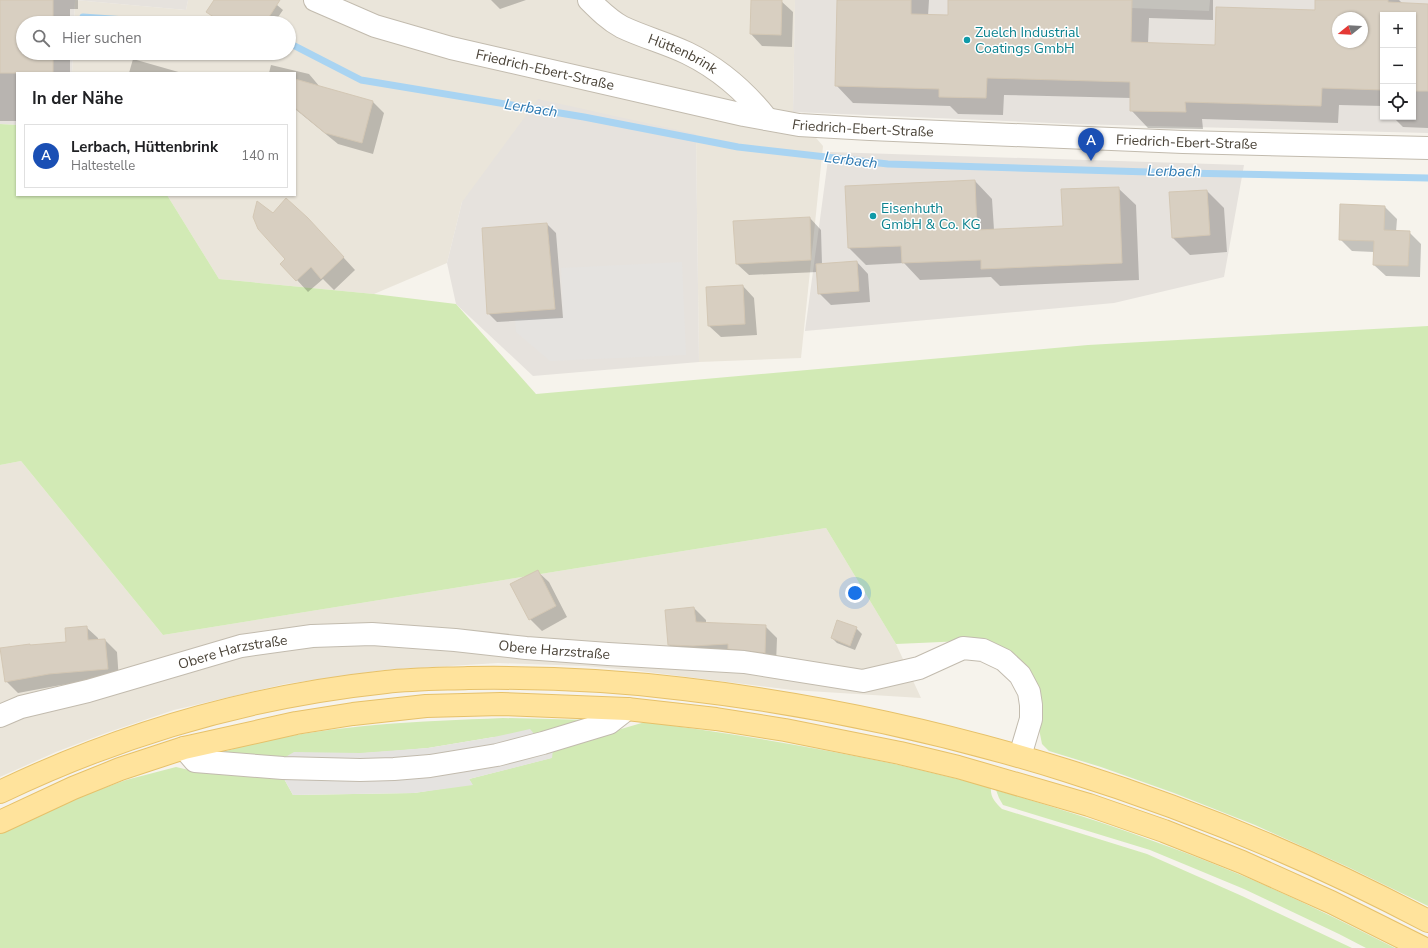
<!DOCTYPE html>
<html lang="de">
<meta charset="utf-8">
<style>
:root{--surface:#fff;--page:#f6f6f6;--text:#202124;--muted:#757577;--line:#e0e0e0;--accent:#b45309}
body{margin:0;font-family:"Nunito Sans",sans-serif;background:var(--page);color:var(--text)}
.controls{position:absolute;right:12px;top:12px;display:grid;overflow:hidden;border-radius:0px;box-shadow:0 1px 3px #0004}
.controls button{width:36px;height:36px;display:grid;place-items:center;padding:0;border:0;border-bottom:1px solid var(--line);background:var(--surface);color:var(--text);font:20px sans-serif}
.compass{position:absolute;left:1332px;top:12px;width:36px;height:36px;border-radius:50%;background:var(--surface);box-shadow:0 1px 3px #0004;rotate:252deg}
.you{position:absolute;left:855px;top:593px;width:14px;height:14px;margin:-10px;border:3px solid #fff;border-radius:50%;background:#1a73e8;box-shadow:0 0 0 6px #1a73e833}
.badge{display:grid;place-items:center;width:26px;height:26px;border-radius:50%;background:var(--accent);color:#fff;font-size:13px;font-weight:700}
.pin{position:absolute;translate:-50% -33px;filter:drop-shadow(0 1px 2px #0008)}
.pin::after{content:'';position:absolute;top:21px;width:14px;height:12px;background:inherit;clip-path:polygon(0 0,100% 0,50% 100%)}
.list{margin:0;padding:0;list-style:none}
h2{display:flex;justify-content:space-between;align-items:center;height:52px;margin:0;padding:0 16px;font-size:17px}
h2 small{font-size:13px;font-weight:400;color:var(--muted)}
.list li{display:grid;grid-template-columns:26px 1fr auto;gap:12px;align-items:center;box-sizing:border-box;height:64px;margin:0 8px 8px;padding:0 8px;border:1px solid var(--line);border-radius:0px}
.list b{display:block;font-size:15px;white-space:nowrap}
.list p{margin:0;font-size:13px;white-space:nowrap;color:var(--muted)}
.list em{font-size:13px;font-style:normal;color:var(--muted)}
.icon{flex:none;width:22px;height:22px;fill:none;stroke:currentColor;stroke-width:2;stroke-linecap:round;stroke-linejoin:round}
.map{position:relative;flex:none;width:1428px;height:948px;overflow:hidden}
.search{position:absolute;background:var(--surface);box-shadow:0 1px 3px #0004;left:16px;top:16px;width:280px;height:44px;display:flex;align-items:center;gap:10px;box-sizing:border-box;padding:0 14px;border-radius:22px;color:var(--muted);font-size:15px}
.panel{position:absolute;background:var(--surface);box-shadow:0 1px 3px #0004;left:16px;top:72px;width:280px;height:124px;border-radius:0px}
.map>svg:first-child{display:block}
.residential{fill:#eae5da}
.industrial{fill:#e6e2dd;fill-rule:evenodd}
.green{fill:#d2eab5}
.parking{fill:#e5e3e0}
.shadow{fill:#0003;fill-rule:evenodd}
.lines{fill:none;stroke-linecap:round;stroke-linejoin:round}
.stream{stroke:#a9d4f2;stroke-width:7}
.building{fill:#d8cfc1;stroke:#d3c7b4;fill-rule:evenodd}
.minor-casing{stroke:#c2bbae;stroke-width:24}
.major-casing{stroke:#e6c16a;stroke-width:24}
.minor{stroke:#fff;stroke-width:22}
.major{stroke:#ffe39c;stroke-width:22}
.culture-dot{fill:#0f9aa8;stroke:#fff;stroke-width:1.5}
.labels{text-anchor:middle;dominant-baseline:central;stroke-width:3;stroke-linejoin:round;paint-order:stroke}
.culture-label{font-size:14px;fill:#0d838f;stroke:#fff;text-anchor:start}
.street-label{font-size:14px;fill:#4b4439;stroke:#fff}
.water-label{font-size:15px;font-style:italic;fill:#2e7ab2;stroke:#fff}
</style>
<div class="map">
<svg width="1428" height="948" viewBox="0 0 1428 948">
<rect width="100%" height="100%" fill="#f6f3ec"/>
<path class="residential" d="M 75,0 L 186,10 L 188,0 L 795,0 L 793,111 L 823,146 L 801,358 L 699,362 L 696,134 L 462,202 L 447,263 L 374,294 L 219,279 L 167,195 L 295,195 L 295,73 L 72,73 L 73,53 L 289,53 L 289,23 L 74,23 Z
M 21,461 L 163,635 L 826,528 L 896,644 L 921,698 L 792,690 L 631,670 L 585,666 L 498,663 L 385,670 L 285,684 L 174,710 L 106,733 L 56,752 L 0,777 L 0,465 Z"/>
<path class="industrial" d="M 0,0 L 188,0 L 186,10 L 75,0 L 74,23 L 23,23 L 23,53 L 73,53 L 72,73 L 17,73 L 17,125 L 0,124 Z
M 795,0 L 1079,0 L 1080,6 L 1209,11 L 1210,0 L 1428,0 L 1428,133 L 1074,124 L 793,112 ZM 1383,15 L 1413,15 L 1413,117 L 1383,117 ZM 1338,18 L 1362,18 L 1362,42 L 1338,42 Z
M 538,99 L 696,134 L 699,362 L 533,376 L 456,304 L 447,263 L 462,202 Z
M 829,152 L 1244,165 L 1224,277 L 1114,303 L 805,331 Z"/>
<path class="green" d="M 0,124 L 17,125 L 17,195 L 167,195 L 219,279 L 374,294 L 456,304 L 536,394 L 1088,345 L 1428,326 L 1428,906 L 1348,867 L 1255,825 L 1174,793 L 1101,767 L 1049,751 L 1042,744 L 1039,729 L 1040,703 L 964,641 L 896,644 L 826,528 L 163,635 L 21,461 L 0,465 Z
M 503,718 L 592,720 L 536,736 L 494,737 L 428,748 L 393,751 L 282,759 L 219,753 C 311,725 407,722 503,718 Z
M 645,722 C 730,733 815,747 899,765 C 930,772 960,780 991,787 C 990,797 995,802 1002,809 L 1147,854 L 1242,896 L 1352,948 L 0,948 L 0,834 L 33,817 L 79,797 L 126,780 L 176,767 L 189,770 L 283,777 L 293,795 L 414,793 L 472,784 L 469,779 L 551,758 L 553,749 Z
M 996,790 C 1077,813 1158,841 1236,873 C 1290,895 1343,922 1395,948 L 1366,948 L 1339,934 L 1244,889 L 1150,850 L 1003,805 L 999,798 Z"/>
<path class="parking" d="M 682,262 L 686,355 L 550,361 L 516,332 L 515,319 L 563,317 L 561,268 Z
M 530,729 L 536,736 L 553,749 L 552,758 L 469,779 L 473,785 L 414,793 L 293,795 L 283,777 L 282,759 L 294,752 L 360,753 L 428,748 L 494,737 Z"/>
<path class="shadow" d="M 0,0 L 78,0 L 78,9 L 70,9 L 70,23 L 23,23 L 23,53 L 70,53 L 70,73 L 17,73 L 17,121 L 0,121 Z
M 216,0 L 271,0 L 283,10 L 274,23 L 221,23 L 208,12 Z
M 491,0 L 526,0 L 500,9 Z
M 752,0 L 781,1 L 793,12 L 792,47 L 762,46 L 751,34 Z
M 838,0 L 929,0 L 928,16 L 949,16 L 949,0 L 1213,0 L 1213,20 L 1149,18 L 1148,44 L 1216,46 L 1316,11 L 1325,0 L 1399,0 L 1403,4 L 1428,5 L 1428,128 L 1403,127 L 1393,117 L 1413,117 L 1413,15 L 1383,15 L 1383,106 L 1339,105 L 1338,123 L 1202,119 L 1203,129 L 1148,128 L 1131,110 L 1131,98 L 1004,95 L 1003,115 L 958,114 L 950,106 L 853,103 L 836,85 ZM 1338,18 L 1362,18 L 1362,42 L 1338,42 Z
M 133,59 L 182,73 L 129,73 Z
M 271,65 L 309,74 L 320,87 L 373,102 L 384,113 L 373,154 L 338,144 L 295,109 L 295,73 L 269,73 Z
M 975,181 L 992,199 L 994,230 L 1064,227 L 1118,188 L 1136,205 L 1139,280 L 1000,286 L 991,277 L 920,280 L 904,263 L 866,265 L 849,248 Z
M 1207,191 L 1224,208 L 1227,252 L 1190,255 L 1173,238 Z
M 1341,205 L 1385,207 L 1397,219 L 1396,232 L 1409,232 L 1421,244 L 1420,277 L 1386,276 L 1374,265 L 1374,252 L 1352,251 L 1340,239 Z
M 810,218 L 821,230 L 822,264 L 857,262 L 868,274 L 870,302 L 831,305 L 819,293 L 818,272 L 749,275 L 737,264 Z
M 547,224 L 556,233 L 563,318 L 497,322 L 488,313 Z
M 319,231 L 355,270 L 334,290 L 323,279 L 308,292 L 297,280 L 287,259 Z
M 743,286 L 754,298 L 757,335 L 721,337 L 709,326 Z
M 537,571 L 549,582 L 567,617 L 542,631 L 530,619 Z
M 694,608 L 706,620 L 706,624 L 765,626 L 777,638 L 776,664 L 680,656 L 669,645 Z
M 86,627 L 98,638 L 98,641 L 105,640 L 117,652 L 119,681 L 61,685 L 18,693 L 6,681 L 31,646 L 67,643 Z
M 856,628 L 862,634 L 855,650 L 837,643 L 832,638 Z"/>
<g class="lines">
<path class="stream" d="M 83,17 L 168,23
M 289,43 L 361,80 L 584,117 L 738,147 L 888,164 L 1182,173 L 1428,178"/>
</g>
<path class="building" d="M 0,0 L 53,0 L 53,23 L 23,23 L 23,53 L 53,53 L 53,73 L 0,73 Z
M 214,0 L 280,0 L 265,23 L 223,23 L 206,12 Z
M 751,0 L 782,0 L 781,35 L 750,34 Z
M 837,0 L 911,0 L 911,14 L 948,15 L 948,0 L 1132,0 L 1131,42 L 1215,45 L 1216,7 L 1315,10 L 1315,0 L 1388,0 L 1388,2 L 1428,4 L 1428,91 L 1413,91 L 1413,15 L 1383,15 L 1383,90 L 1322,88 L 1321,106 L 1185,102 L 1186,112 L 1130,111 L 1130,82 L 987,78 L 986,98 L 939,97 L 939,89 L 835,86 ZM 1338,18 L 1362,18 L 1362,42 L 1338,42 Z
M 295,79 L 373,101 L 362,143 L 325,133 L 295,108 Z
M 975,180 L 977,230 L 1063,226 L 1061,189 L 1119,187 L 1122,263 L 981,269 L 981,260 L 902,263 L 901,246 L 848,248 L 845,186 Z
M 1207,190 L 1210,235 L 1172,238 L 1169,192 Z
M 286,198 L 308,218 L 344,257 L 321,279 L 311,267 L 296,281 L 280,264 L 285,259 L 258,229 L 253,217 L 257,201 L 273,213 Z
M 1340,204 L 1385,206 L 1384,230 L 1410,231 L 1408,266 L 1373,265 L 1374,241 L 1339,240 Z
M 810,217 L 811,260 L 736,264 L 733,221 Z
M 547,223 L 555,309 L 487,314 L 482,228 Z
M 857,261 L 859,291 L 818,294 L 816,264 Z
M 743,285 L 745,324 L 708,326 L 706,287 Z
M 538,570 L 556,606 L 529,620 L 510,584 Z
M 694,607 L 696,622 L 766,625 L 765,653 L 728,649 L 728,644 L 693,646 L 668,645 L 665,610 Z
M 837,620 L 857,627 L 850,646 L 831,638 Z
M 87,626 L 88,640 L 105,639 L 108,669 L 49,674 L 5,682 L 0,648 L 30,644 L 30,645 L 66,642 L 65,628 Z"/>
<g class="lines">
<defs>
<g id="minor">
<path id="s1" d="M 315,0 L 375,26 L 451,48 L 744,115 L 799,125 L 870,129 L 1183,142 L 1428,148"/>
<path id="s2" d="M 589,0 C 599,10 609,20 622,27 C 643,37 666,43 687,53 C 720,69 745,91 767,119"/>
<path id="s3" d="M 0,716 L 21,707 L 88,691 L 241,646 L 312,636 L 372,634 L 455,640 L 526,648 L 608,654 L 744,662 L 863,681 L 919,668 L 963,648 L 983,650 L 1004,660 L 1020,675 L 1029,692 L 1031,705 L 1031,719 L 1020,756"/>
<path d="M 184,748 L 195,761 L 283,768 L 360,770 L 394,769 L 430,766 L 497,755 L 543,743 L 609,723 L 627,709"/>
</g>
<path id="major" d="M 0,792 C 121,734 252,696 386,682 C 413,679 440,679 468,678 C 540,677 612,680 684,689 C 943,719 1197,799 1428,921
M 0,822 L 73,788 L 120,769 L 184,748 L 296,723 L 353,714 L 426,706 L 501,704 L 627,709 L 716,719 L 785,730 L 900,753 L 958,767 L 1089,805 L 1164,831 L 1242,862 L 1331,902 L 1423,948"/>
</defs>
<use href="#minor" class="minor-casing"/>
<use href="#major" class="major-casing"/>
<use href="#minor" class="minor"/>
<use href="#major" class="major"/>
</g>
<g class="culture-dot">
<circle cx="967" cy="40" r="4"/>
<circle cx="873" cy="216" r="4"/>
</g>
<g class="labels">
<g class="culture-label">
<text x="975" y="32">Zuelch Industrial<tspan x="975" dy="16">Coatings GmbH</tspan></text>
<text x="881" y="208">Eisenhuth<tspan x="881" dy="16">GmbH &amp; Co. KG</tspan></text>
</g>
<g class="street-label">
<text stroke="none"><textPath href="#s2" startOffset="109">Hüttenbrink</textPath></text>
<text stroke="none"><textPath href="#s1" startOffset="241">Friedrich-Ebert-Straße</textPath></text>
<text stroke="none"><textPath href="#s1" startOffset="565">Friedrich-Ebert-Straße</textPath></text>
<text stroke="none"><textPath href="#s1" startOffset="889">Friedrich-Ebert-Straße</textPath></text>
<text stroke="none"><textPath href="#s3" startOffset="566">Obere Harzstraße</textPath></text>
<text stroke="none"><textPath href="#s3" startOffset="242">Obere Harzstraße</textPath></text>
</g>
<g class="water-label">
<text transform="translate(531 108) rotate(9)">Lerbach</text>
<text transform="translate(851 160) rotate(7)">Lerbach</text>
<text transform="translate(1174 171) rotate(1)">Lerbach</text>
</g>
</g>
</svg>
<div class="controls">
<button>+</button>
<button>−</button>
<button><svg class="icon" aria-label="locate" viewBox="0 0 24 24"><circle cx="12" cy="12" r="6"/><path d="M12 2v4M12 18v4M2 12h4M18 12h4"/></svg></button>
</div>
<svg class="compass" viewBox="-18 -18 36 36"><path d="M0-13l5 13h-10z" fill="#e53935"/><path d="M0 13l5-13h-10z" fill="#757577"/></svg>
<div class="you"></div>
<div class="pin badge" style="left:1091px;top:161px;background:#1a4fb4">A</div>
<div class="search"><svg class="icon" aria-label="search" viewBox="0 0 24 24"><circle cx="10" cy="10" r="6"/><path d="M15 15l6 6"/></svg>Hier suchen</div>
<section class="panel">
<h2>In der Nähe<small></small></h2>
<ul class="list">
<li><span class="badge" style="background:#1a4fb4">A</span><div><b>Lerbach, Hüttenbrink</b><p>Haltestelle</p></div><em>140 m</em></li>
</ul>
</section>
</div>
